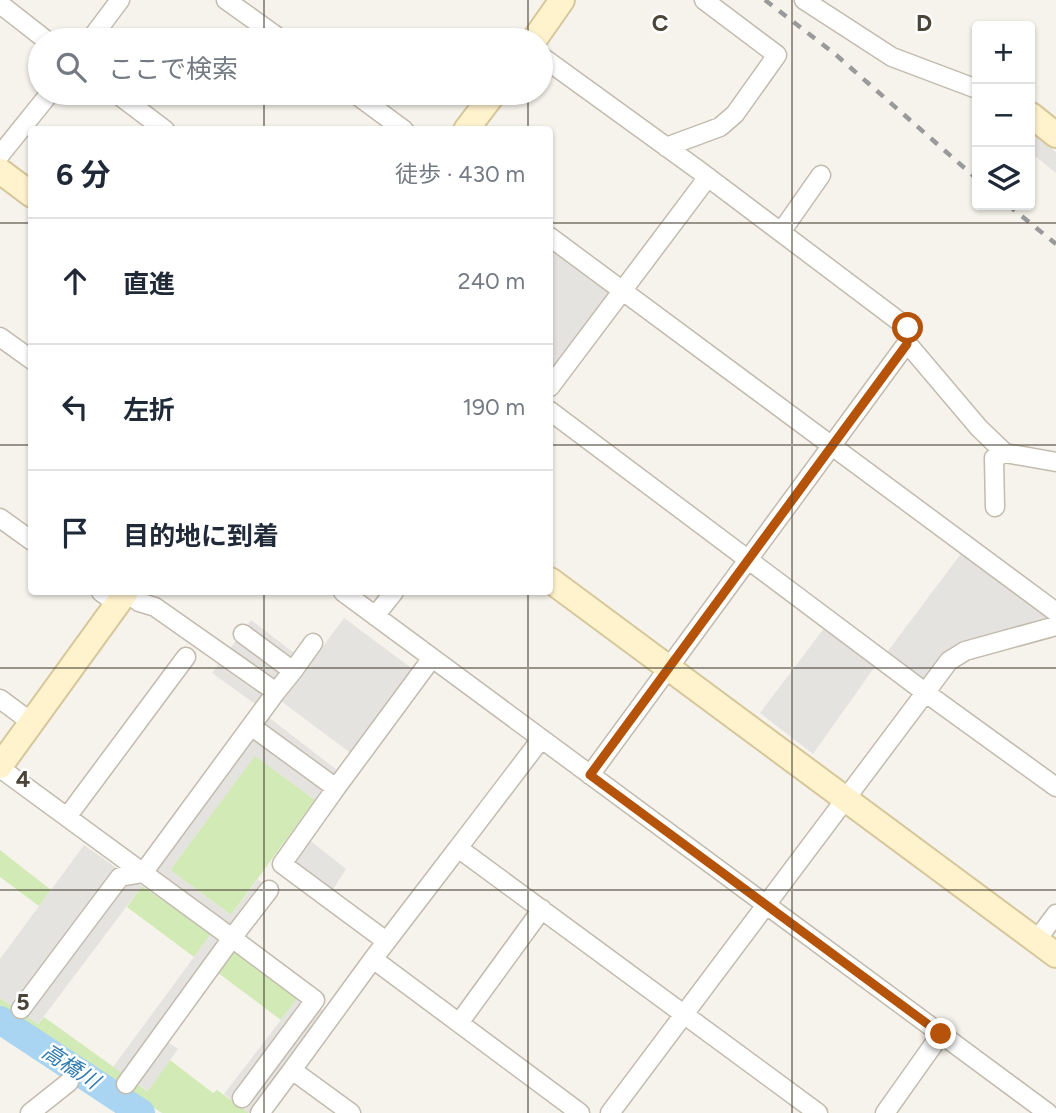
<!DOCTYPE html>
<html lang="ja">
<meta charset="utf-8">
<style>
:root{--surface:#fff;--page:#f6f6f7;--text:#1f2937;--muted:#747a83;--line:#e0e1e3}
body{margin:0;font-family:Figtree,"Noto Sans JP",sans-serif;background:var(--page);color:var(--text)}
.controls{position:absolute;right:21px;top:21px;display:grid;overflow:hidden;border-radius:7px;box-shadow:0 2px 5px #0004}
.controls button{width:63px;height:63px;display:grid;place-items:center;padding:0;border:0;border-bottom:2px solid var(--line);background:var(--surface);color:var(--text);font:35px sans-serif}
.stop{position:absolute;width:21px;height:21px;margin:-16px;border:5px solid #b45309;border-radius:50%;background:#fff}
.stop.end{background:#b45309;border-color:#fff;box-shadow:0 2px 7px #0008}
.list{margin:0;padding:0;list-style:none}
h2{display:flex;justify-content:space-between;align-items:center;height:91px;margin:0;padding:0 28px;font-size:30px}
h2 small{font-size:23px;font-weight:400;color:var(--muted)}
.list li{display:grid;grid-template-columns:46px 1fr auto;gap:21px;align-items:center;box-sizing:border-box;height:126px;padding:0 28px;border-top:2px solid var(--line)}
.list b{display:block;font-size:26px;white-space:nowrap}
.list em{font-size:23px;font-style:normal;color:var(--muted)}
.icon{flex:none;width:38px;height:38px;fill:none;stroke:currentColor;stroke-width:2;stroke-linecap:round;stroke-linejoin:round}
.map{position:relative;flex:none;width:1056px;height:1113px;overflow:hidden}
.search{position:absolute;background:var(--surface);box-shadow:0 2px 5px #0004;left:28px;top:28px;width:525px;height:77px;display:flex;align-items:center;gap:18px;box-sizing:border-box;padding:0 24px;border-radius:38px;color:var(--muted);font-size:26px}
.panel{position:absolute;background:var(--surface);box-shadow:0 2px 5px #0004;left:28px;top:126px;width:525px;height:469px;border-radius:7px}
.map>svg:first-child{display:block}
.green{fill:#d2eab5}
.parking{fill:#e5e3e0}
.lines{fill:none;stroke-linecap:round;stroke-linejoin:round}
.river{stroke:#a9d4f2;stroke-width:28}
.street-casing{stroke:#c2bbae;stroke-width:21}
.secondary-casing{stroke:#d6c79b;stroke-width:28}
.street{stroke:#fff;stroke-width:18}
.secondary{stroke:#fff3cd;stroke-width:24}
.rail{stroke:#9a9a9a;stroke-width:4.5;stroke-dasharray:9 9;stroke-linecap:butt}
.route{stroke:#b45309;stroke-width:9}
.grid{fill:none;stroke:#4b4439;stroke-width:2;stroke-opacity:0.55}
.labels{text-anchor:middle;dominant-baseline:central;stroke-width:5;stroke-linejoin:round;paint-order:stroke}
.water-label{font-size:21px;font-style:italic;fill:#2e7ab2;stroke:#fff}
.grid-label{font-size:23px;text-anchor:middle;font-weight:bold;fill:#4b4439;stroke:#fff;stroke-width:5;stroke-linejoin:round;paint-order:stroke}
</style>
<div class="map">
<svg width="1056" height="1113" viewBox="0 0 1056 1113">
<rect width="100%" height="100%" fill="#f6f3ec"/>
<path class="green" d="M 255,755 L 315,800 L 231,915 L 170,870 Z
M 0,850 L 51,890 L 39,906 L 0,877 Z
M 142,886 L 211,934 L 194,957 L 127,907 Z
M 234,950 L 300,995 L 281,1020 L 217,972 Z
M 0,998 L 38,1024 L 44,1017 L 147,1091 L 170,1060 L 213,1093 L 217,1090 L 249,1113 L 162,1113 L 0,1008 Z"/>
<path class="parking" d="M 1030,131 L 1056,152 L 1056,173 L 1030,152 Z
M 550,246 L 612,293 L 550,378 Z
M 963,551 L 1056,620 L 978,638 L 957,647 L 926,681 L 887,652 Z
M 344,618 L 414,670 L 352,754 L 282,702 Z
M 251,620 L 298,656 L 259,707 L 212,673 Z
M 825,627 L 876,665 L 813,754 L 760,713 Z
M 267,716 L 337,770 L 315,800 L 255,756 L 170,870 L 231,915 L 258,879 L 266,887 L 232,932 L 152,872 Z
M 307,838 L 346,869 L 330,894 L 287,863 Z
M 84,845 L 142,886 L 38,1024 L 0,998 L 0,959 Z
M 211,934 L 234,950 L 166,1041 L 178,1049 L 148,1091 L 113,1067 Z
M 300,995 L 328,1014 L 254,1113 L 249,1113 L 224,1094 Z"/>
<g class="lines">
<path class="river" d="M 0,1020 L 141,1113"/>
<defs>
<path id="street" d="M 226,0 L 282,40
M 804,0 L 892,57 L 977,89
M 0,4 L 46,40
M 90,40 L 120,0
M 541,56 L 697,169 L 908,328 L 907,343 L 979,428 L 1005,453
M 116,93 L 165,130
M 354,93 L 404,130
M 666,147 L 720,127 L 735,114 L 777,55 L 704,0
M 0,155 L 50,93
M 781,232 L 821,175
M 550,237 L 1056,612
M 0,337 L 32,360
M 550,387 L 708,177
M 550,411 L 926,693 L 1056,787
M 995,507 L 994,458 L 1005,453 L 1056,462
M 0,518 L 32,541
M 101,592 L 117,603
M 343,592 L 1048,1113
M 375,616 L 394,592
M 243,634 L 293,671 L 276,692
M 293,671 L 313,643
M 0,699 L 31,722
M 251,726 L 336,788 L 282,864 L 386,941
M 541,739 L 458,848 L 818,1113
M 0,768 L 232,938 L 126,1084
M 590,775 L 907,343
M 336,788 L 432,658
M 67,817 L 186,657
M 458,848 L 373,959 L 580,1113
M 1036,941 L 1056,914
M 21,1009 L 120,877 L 143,873 L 276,692 L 155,607 L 139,602 L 127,592
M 459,1023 L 542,909
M 242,1098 L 315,1000 L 232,938 L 269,890
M 30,1113 L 69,1082
M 260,1113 L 292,1070
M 351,1113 L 292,1070 L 373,959
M 610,1113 L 949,661 L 965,651 L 1056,626
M 885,1113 L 941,1034"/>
<path id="secondary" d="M 534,40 L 562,0
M 1031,115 L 1056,135
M 466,130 L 494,93
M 0,171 L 32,195
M 550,580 L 1056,955
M 0,766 L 126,592"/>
</defs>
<use href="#street" class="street-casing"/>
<use href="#secondary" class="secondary-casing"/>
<use href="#street" class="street"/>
<use href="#secondary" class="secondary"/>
<path class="rail" d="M 765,0 L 835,54 L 977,179
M 1008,205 L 1056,244"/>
</g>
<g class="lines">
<path class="route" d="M 908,328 L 907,344 L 590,775 L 941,1034"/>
</g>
<path class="grid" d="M 264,0 L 264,40M 528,0 L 528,40M 792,0 L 792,1113M 264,93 L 264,130M 528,93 L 528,130M 0,223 L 32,223M 550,223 L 1056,223M 0,445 L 32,445M 550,445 L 1056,445M 264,592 L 264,1113M 528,592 L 528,1113M 0,668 L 1056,668M 0,890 L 1056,890"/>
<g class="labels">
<g class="water-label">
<text transform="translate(71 1066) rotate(33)">高橋川</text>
</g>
</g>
<g class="grid-label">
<text x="660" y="31">C</text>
<text x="924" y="31">D</text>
<text x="23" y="787">4</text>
<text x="23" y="1010">5</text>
</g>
</svg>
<div class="controls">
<button>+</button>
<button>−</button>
<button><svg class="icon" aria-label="layers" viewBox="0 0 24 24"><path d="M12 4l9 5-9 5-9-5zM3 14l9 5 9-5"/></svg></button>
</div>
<div class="stop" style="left:908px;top:328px"></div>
<div class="stop end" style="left:941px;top:1034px"></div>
<div class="search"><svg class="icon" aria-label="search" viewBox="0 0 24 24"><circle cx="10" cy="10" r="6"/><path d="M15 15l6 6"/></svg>ここで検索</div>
<section class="panel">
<h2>6 分<small>徒歩 · 430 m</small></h2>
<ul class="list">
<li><svg class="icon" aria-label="ahead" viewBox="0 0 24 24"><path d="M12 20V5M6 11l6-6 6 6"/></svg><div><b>直進</b></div><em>240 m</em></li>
<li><svg class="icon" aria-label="left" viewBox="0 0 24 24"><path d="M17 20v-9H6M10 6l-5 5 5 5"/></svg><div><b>左折</b></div><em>190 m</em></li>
<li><svg class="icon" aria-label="arrive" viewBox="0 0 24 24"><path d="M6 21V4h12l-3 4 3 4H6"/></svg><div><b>目的地に到着</b></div></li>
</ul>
</section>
</div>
